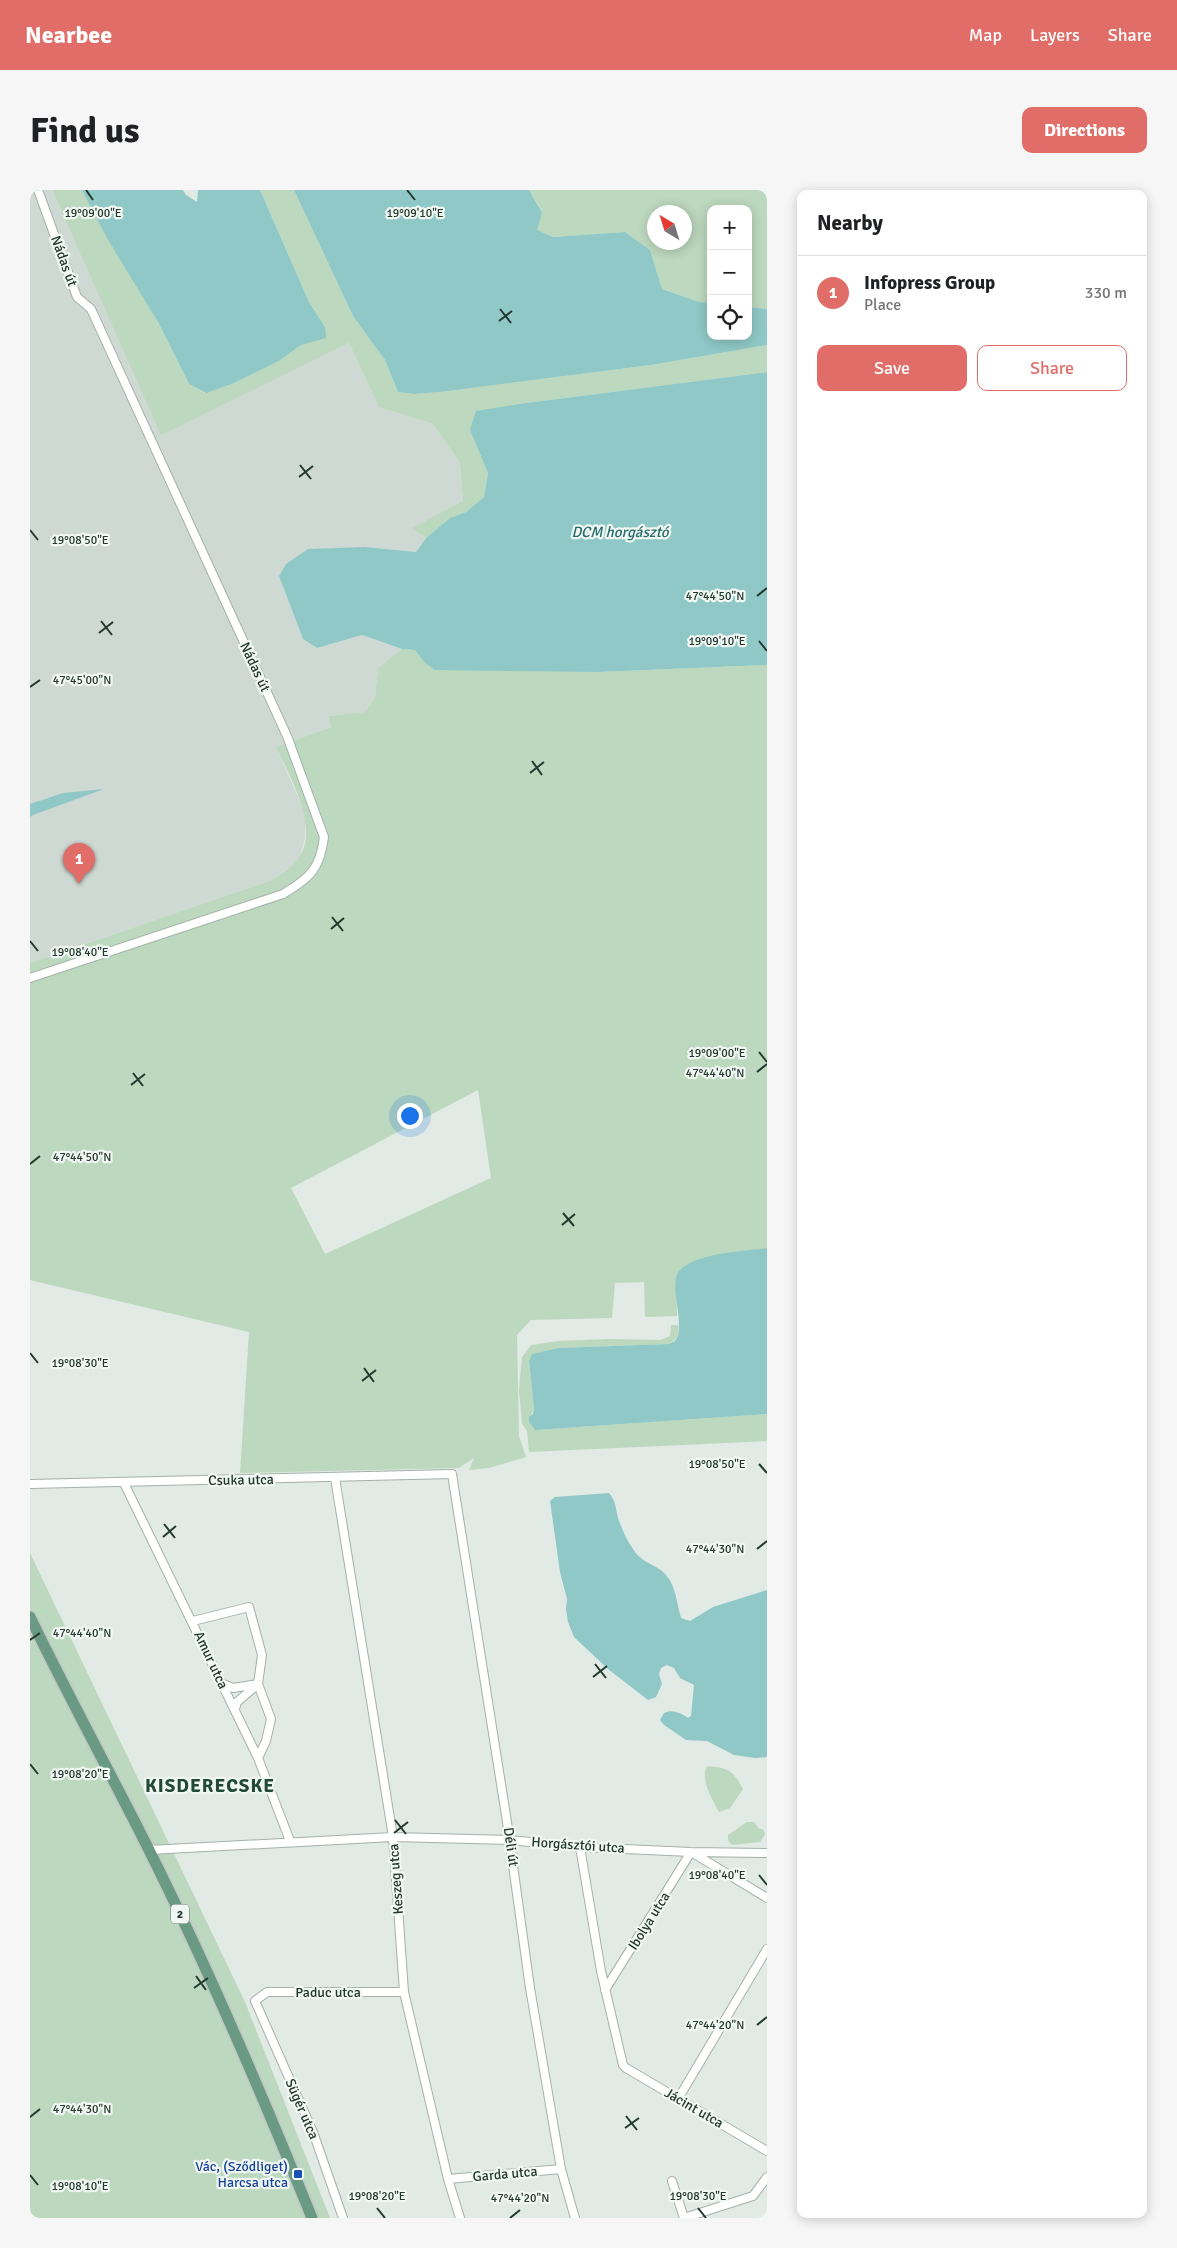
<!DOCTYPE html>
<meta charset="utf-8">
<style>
:root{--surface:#fff;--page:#f6f6f6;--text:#202124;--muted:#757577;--line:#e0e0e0;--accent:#e16d68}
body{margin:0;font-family:Signika,sans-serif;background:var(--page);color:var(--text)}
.controls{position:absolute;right:15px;top:15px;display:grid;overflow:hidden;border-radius:10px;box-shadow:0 2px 12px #0003}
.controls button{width:45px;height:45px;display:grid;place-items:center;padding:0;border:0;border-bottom:1px solid var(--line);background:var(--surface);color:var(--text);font:25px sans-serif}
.compass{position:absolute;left:617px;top:15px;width:45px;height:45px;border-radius:50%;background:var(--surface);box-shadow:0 2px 12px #0003;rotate:322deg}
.you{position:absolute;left:379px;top:925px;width:18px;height:18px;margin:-12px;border:4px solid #fff;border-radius:50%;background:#1a73e8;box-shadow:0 0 0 8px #1a73e833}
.badge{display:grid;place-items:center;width:32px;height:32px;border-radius:50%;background:var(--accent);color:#fff;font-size:16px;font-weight:700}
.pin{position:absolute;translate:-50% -41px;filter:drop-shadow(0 1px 2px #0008)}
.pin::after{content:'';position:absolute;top:26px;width:18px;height:15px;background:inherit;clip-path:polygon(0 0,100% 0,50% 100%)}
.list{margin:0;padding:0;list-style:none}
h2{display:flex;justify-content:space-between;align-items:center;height:65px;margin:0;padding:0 20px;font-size:21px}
h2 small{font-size:16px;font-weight:400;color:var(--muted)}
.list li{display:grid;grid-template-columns:32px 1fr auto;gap:15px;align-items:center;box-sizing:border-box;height:75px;padding:0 20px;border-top:1px solid var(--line)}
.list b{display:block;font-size:19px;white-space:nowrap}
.list p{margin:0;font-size:16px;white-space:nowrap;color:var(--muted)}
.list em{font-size:16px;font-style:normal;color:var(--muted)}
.actions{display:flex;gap:10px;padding:15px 20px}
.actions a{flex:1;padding:11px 0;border:1px solid var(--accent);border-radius:10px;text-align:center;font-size:18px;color:var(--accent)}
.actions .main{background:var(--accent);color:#fff}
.icon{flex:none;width:28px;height:28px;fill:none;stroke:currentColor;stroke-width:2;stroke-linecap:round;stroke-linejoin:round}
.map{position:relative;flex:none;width:737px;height:2028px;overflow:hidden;border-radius:10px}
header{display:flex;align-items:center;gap:30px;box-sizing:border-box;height:70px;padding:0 25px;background:var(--accent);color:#fff}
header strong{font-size:24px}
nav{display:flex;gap:28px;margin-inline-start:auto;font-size:18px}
.intro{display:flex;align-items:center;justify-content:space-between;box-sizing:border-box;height:120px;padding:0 30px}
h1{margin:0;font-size:35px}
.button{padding:12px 22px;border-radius:10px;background:var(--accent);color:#fff;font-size:18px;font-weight:700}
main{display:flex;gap:30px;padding:0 30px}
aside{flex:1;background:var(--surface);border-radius:10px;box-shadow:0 2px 12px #0003}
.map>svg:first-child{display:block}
.built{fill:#cfd9d3}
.green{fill:#bcd8be;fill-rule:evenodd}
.water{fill:#8fc8c6}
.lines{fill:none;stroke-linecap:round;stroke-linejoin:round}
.minor-casing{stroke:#a4b1aa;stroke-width:10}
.primary-casing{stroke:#c1c7c4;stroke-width:14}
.minor{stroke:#fff;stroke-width:8}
.primary{stroke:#6b9a84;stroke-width:11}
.ticks{fill:none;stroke:#23382e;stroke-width:2}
.transit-dot{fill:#1a4fb4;stroke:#f1f7f3;stroke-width:2}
.labels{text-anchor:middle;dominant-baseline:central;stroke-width:4.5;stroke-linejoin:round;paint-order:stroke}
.shield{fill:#f1f7f3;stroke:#617169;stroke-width:1}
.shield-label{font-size:12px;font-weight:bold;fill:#23382e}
.street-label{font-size:14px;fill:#23382e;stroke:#f1f7f3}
.transit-label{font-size:14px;fill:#164399;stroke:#f1f7f3;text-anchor:end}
.water-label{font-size:15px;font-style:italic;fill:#256c6a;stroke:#f1f7f3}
.district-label{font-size:19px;font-weight:bold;letter-spacing:1px;fill:#224837;stroke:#f1f7f3}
.ticks-label{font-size:12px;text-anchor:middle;fill:#23382e;stroke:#f1f7f3;stroke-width:4.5;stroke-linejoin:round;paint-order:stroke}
</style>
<header>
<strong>Nearbee</strong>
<nav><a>Map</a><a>Layers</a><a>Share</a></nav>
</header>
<div class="intro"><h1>Find us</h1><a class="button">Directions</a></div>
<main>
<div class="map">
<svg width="737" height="2028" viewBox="0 0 737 2028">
<rect width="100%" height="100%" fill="#e1eae4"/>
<path class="built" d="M 0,0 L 22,0 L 131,244 L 319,153 L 349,217 L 403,234 L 430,273 L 433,311 L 383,338 L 396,348 L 386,362 L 335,357 L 249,386 L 273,449 L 287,458 L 332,445 L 372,459 L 348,478 L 345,507 L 335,522 L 298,526 L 301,537 L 246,557 L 276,625 L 275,648 L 270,667 L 262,676 L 242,690 L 0,773 Z"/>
<path class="green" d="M 22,0 L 52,0 L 128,132 L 159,194 L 175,203 L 202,194 L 249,171 L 295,137 L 279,112 L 230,0 L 264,0 L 323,126 L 355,170 L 368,202 L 385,204 L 410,202 L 621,175 L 737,155 L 737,182 L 496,213 L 440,240 L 458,283 L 454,307 L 436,322 L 420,328 L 396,348 L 382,338 L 433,311 L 430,273 L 403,234 L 349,217 L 319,153 L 131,245 Z
M 499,0 L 737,0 L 737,119 L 718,117 L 718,19 L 681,19 L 681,113 L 669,112 L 632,99 L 620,60 L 595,42 L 523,47 L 506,40 L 512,21 ZM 624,22 L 654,22 L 654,52 L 624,52 Z
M 372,459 L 385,460 L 394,472 L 568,482 L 737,475 L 737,1058 L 673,1068 L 646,1087 L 647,1126 L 615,1127 L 614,1092 L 585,1093 L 582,1128 L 501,1130 L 487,1145 L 489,1246 L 496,1267 L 459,1278 L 439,1280 L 444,1268 L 429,1278 L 210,1283 L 219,1142 L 0,1090 L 0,773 L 242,690 C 251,684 261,678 268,669 C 291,638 259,586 246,557 L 301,537 L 298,526 L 335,522 L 345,507 L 348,478 ZM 448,900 L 461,988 L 295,1064 L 261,998 Z
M 641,1135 L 648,1135 C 650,1144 647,1150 639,1154 L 528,1158 L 502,1164 L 499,1171 L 504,1218 L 499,1232 L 505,1240 L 737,1224 L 737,1251 L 499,1262 L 497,1241 L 492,1234 L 489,1200 L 492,1167 L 501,1155 L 528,1151 L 578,1149 L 630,1150 L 640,1146 Z
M 0,1363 L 215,1812 L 300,2028 L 0,2028 Z
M 677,1576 C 698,1578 703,1580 713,1599 L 700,1618 L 689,1622 C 682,1609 670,1590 677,1576 Z
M 717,1632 L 724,1632 L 729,1639 L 733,1639 L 735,1644 L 730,1652 L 702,1655 L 698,1650 L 698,1645 Z"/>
<path class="water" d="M 52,0 L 153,0 L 156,5 L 167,12 L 168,0 L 230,0 L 279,112 L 295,137 L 296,148 L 271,155 L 249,171 L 202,194 L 176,203 L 159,194 L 128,132 L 77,48 Z
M 264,0 L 499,0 L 512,22 L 507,40 L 523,47 L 595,42 L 620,60 L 632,99 L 669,112 L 681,113 L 681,146 L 718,146 L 718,117 L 737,119 L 737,155 L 621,175 L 410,202 L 385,204 L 368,202 L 355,170 L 323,126 Z
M 737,182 L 737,475 L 568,482 L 405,480 L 394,472 L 385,460 L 372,459 L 332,445 L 287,458 L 273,449 L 249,386 L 256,374 L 278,359 L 335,357 L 386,362 L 396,348 L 420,328 L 436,322 L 454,307 L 458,283 L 440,240 L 446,221 L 496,213 Z
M 74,599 L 3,625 L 0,627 L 0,614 L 33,603 Z
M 737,1058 L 737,1224 L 505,1240 L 499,1232 L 499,1227 L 503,1224 L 504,1218 L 499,1171 L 502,1164 L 528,1158 L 639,1154 L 645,1151 L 648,1146 C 652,1127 643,1107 646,1088 C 651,1063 716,1061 737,1058 Z
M 579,1303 C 587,1312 585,1320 589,1331 C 593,1341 597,1351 603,1359 C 612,1374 627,1374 636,1385 C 646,1396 647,1415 651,1428 L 660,1431 L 683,1417 L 737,1400 L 737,1567 L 725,1568 L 704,1565 L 677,1551 L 656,1550 L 634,1535 L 630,1530 L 634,1523 C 643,1519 650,1523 658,1528 L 661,1526 L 664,1495 L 650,1488 L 644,1478 L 637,1475 L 631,1478 L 629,1484 L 632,1494 L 626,1507 L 618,1510 L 578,1479 L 544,1447 L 538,1432 L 536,1419 L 537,1409 L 530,1382 L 520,1311 L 525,1307 Z"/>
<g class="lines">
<defs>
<path id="minor" d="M 0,788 L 253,704 C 280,688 290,679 294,647 L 257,546 L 61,119 L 47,107 L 8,0
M 305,1288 L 363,1647 L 374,1802 L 418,1989 L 430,2028
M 94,1293 L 228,1568 L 260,1651
M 0,1294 L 422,1284 L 477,1632 L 500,1798 L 531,1979 L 545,2028
M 163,1431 L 219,1417 L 232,1465 L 228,1494 L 241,1529 L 236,1551 L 228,1568
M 193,1494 L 203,1498 L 228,1494
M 205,1519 L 207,1512 L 227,1495
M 550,1657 L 571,1781 L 593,1875 L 596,1878 L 737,1961
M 119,1660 L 363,1647 L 480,1650 L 550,1657 L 661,1662 L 737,1663
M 663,1663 L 737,1708
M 575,1800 L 661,1662
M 648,1909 L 737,1759
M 418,1989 L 531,1979
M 642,1991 L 654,2028
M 313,2028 L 283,1942 L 225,1811 L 237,1802 L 374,1802
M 654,2028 L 723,2006 L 737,1987"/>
<path id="primary" d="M 0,1427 C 38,1506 80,1582 119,1660 C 179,1780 232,1904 282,2028"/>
</defs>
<use href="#minor" class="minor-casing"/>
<use href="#primary" class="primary-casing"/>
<use href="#minor" class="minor"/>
<use href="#primary" class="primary"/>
</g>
<path class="ticks" d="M 56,0 L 63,10M 377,0 L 385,10M 470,119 L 481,133M 469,131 L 482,121M 270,275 L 281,289M 269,287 L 283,276M 0,340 L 8,350M 727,406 L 737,398M 71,431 L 82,445M 69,443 L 83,432M 729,451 L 737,461M 0,497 L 10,490M 502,571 L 512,585M 500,583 L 514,572M 302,727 L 313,741M 301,739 L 314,728M 0,751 L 8,761M 729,862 L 737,872M 727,882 L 737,874M 103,883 L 113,896M 101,895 L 115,884M 0,974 L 10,966M 533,1023 L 544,1036M 532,1035 L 545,1024M 0,1163 L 8,1173M 334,1178 L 344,1192M 332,1191 L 346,1180M 729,1274 L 737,1283M 134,1334 L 145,1348M 133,1347 L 146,1336M 727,1359 L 737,1351M 0,1450 L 10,1443M 565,1474 L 576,1488M 563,1487 L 577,1476M 0,1574 L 8,1584M 365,1630 L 376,1644M 364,1643 L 378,1632M 729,1685 L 737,1695M 166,1786 L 176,1800M 164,1798 L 178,1788M 727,1835 L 737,1827M 596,1926 L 607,1940M 0,1927 L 10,1919M 595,1938 L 609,1928M 0,1985 L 8,1995M 347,2018 L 355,2028M 668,2018 L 676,2028M 480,2028 L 490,2020"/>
<rect class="transit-dot" x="263" y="1979" width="10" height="10" rx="2.5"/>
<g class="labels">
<rect class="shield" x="141" y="1714.5" width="18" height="19" rx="4"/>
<g class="shield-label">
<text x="150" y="1724">2</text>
</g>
<g class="street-label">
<text transform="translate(34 71) rotate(70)">Nádas út</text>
<text transform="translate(225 477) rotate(65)">Nádas út</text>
<text transform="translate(211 1290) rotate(-1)">Csuka utca</text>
<text transform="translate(181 1470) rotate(65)">Amur utca</text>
<text transform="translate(548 1655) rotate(4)">Horgásztói utca</text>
<text transform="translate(481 1657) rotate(82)">Déli út</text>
<text transform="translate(366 1689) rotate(-94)">Keszeg utca</text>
<text transform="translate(619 1731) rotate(-58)">Ibolya utca</text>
<text x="298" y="1802">Paduc utca</text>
<text transform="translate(664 1918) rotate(30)">Jácint utca</text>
<text transform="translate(272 1919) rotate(67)">Sügér utca</text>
<text transform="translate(475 1984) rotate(-5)">Garda utca</text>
</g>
<g class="transit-label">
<text x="258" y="1976">Vác, (Sződliget)<tspan x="258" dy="16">Harcsa utca</tspan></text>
</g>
<g class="water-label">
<text x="590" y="342">DCM horgásztó</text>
</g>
<g class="district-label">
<text x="180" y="1596">KISDERECSKE</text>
</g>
</g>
<g class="ticks-label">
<text x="63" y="27">19°09'00"E</text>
<text x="385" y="27">19°09'10"E</text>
<text x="50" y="354">19°08'50"E</text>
<text x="685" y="410">47°44'50"N</text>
<text x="687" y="455">19°09'10"E</text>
<text x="52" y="494">47°45'00"N</text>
<text x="50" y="766">19°08'40"E</text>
<text x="687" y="867">19°09'00"E</text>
<text x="685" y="887">47°44'40"N</text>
<text x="52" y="971">47°44'50"N</text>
<text x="50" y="1177">19°08'30"E</text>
<text x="687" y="1278">19°08'50"E</text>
<text x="685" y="1363">47°44'30"N</text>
<text x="52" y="1447">47°44'40"N</text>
<text x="50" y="1588">19°08'20"E</text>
<text x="687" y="1689">19°08'40"E</text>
<text x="685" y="1839">47°44'20"N</text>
<text x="52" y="1923">47°44'30"N</text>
<text x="50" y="2000">19°08'10"E</text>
<text x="347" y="2010">19°08'20"E</text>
<text x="668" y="2010">19°08'30"E</text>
<text x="490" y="2012">47°44'20"N</text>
</g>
</svg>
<div class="controls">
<button>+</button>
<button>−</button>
<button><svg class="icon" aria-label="locate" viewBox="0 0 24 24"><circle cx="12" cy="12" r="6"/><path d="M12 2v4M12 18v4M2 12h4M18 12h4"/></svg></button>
</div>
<svg class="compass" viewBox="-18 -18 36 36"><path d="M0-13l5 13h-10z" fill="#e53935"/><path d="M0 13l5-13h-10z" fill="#757577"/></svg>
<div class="you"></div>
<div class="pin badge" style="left:49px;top:694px">1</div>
</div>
<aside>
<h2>Nearby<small></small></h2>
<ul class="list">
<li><span class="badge">1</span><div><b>Infopress Group</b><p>Place</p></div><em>330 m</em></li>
</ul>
<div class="actions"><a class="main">Save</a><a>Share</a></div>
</aside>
</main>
